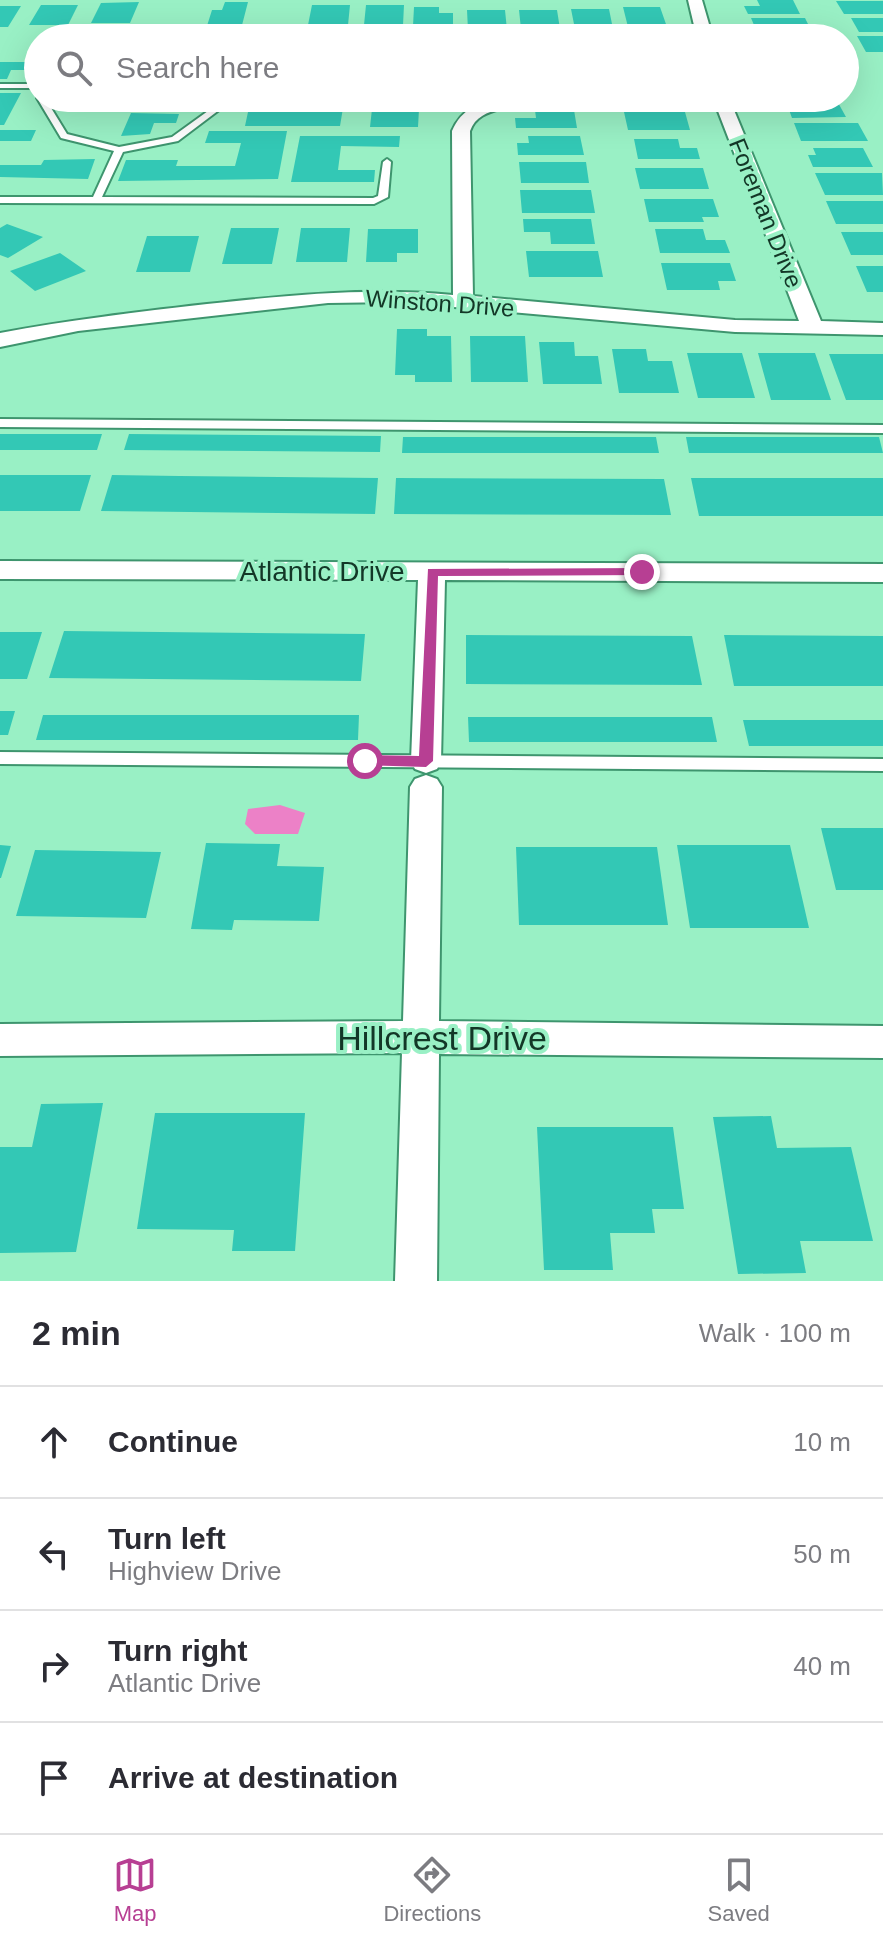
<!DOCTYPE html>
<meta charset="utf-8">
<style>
:root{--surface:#fff;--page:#f2f2f3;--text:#2b2b33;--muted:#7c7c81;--line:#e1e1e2;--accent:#b73f93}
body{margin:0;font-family:Helvetica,sans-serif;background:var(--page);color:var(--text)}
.stop{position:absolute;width:24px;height:24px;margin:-18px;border:6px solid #b73f93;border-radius:50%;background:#fff}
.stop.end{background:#b73f93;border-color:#fff;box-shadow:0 2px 8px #0008}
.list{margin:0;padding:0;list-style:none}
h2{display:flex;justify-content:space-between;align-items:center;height:104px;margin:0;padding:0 32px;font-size:34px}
h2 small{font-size:26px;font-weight:400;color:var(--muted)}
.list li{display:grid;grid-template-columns:52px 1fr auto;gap:24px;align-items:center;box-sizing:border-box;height:112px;padding:0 32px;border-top:2px solid var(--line)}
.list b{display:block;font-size:30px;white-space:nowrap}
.list p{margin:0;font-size:26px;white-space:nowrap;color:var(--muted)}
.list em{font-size:26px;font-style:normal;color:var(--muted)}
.icon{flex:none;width:44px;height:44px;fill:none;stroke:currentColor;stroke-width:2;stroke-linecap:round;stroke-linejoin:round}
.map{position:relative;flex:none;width:883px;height:1281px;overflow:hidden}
.search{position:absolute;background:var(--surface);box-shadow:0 8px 32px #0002;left:24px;right:24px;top:24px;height:88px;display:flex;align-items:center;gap:20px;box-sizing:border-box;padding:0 28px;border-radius:44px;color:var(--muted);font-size:30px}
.sheet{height:552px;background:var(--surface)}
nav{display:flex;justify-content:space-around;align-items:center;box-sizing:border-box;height:112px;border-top:2px solid var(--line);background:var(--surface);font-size:22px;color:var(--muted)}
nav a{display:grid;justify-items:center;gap:4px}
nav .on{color:var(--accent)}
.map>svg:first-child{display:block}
.water{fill:#ec81c7}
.building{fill:#33c8b5}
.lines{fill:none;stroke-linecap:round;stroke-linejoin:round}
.lane-casing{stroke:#3e956e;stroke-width:4}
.street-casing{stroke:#3e956e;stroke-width:4}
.lane{fill:#fff;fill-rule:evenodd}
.street{fill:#fff;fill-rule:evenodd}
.route{fill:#b73f93}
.labels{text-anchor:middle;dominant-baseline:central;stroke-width:8;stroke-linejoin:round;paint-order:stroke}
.far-street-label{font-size:24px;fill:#133727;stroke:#99f0c5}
.street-label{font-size:28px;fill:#133727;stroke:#99f0c5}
.near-street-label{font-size:34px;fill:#133727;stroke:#99f0c5}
</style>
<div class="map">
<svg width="883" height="1281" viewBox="0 0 883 1281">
<rect width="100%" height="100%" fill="#99f0c5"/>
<path class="water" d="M 280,805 L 305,813 L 298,834 L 255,834 L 245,824 L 248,809 Z"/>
<path class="building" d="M 757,0 L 793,0 L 800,14 L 748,14 L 744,6 L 760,6 Z
M 836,1 L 883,1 L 883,14 L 844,14 Z
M 139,2 L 130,23 L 91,23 L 101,3 Z
M 225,2 L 248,2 L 241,29 L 206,29 L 212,10 L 222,10 Z
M 41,5 L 78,5 L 68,25 L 29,25 Z
M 312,5 L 350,5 L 348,25 L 308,25 Z
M 366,5 L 404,5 L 403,25 L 364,25 Z
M 0,6 L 21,6 L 8,27 L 0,27 Z
M 414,7 L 439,7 L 439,13 L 453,13 L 453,26 L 413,26 Z
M 623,7 L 660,7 L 667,27 L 628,27 Z
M 571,9 L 609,9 L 613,29 L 575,29 Z
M 467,10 L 505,10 L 507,30 L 468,30 Z
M 519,10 L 557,10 L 560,29 L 521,29 Z
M 751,18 L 805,18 L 812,32 L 757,32 Z
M 851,18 L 883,18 L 883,32 L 859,32 Z
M 857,36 L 883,36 L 883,52 L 866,52 Z
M 0,62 L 37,62 L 32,70 L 11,70 L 7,79 L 0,79 Z
M 0,93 L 21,93 L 4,125 L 0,125 Z
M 90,98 L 127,98 L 124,105 L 87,105 Z
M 251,98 L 275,98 L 273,108 L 343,108 L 340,126 L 245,126 Z
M 322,98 L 419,98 L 419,104 L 321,104 Z
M 836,99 L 846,117 L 792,118 L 788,107 L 802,107 L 799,100 Z
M 372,109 L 419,109 L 418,127 L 370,127 Z
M 535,110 L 574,110 L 577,128 L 516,128 L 515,118 L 536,118 Z
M 624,112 L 685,112 L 690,130 L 628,130 Z
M 131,113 L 179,114 L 176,123 L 154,123 L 150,134 L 121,136 Z
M 794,123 L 858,123 L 868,141 L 801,141 Z
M 0,130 L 36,130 L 31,141 L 0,141 Z
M 209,131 L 287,131 L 278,179 L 118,181 L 126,160 L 178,160 L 176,166 L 235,166 L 241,143 L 205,143 Z
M 300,136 L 400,136 L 399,147 L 341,146 L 338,170 L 375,170 L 374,182 L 291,182 Z
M 528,136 L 580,136 L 584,155 L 518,155 L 517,143 L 529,143 Z
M 634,139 L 678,139 L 680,148 L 697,148 L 700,159 L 638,159 Z
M 813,148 L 863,148 L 873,167 L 813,167 L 808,155 L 816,155 Z
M 95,159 L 88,179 L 0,177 L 0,165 L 41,165 L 44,160 Z
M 519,162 L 586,162 L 589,183 L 521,183 Z
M 635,168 L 703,168 L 709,189 L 640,189 Z
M 815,173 L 882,173 L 883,195 L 825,195 Z
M 520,190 L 591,190 L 595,213 L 522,213 Z
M 644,199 L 713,199 L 719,217 L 702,217 L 704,222 L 649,222 Z
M 826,201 L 883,201 L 883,224 L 836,224 Z
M 523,219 L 591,219 L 595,244 L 551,244 L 550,232 L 524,232 Z
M 7,224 L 43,237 L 8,258 L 0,255 L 0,228 Z
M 231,228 L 279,228 L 272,264 L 222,264 Z
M 301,228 L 350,228 L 347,262 L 296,262 Z
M 368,229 L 418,229 L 418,253 L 397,253 L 397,262 L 366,262 Z
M 655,229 L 703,229 L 706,240 L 725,240 L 730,253 L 660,253 Z
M 841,232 L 883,232 L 883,255 L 851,255 Z
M 147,236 L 199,236 L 190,272 L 136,272 Z
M 526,251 L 598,251 L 603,277 L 529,277 Z
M 60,253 L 86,271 L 35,291 L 10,271 Z
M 661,263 L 730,263 L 736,281 L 718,281 L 720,290 L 667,290 Z
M 856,266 L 883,266 L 883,292 L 867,292 Z
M 397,329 L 427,329 L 427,336 L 451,336 L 452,382 L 415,382 L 415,375 L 395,375 Z
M 470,336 L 525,336 L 528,382 L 471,382 Z
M 539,342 L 574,342 L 575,356 L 598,356 L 602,384 L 543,384 Z
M 612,349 L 646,349 L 648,361 L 672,361 L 679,393 L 619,393 Z
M 687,353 L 742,353 L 755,398 L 698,398 Z
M 758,353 L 815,353 L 831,400 L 771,400 Z
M 829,354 L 883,354 L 883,400 L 846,400 Z
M 0,434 L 102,434 L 97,450 L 0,450 Z
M 129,434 L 381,436 L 380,452 L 124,450 Z
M 403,437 L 656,437 L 659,453 L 402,453 Z
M 686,437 L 879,437 L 883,453 L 689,453 Z
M 0,475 L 91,475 L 80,511 L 0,511 Z
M 112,475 L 179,476 L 378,478 L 375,514 L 101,511 Z
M 396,478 L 664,479 L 671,515 L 394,514 Z
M 691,478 L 883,478 L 883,516 L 699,516 Z
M 64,631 L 365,634 L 361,681 L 49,678 Z
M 0,632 L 42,632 L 27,679 L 0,679 Z
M 466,635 L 692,636 L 702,685 L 466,684 Z
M 724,635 L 883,636 L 883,686 L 734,686 Z
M 0,711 L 15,711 L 8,735 L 0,735 Z
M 43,715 L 359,715 L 358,740 L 36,740 Z
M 468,717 L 712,717 L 717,742 L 469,742 Z
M 743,720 L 883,720 L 883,746 L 749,746 Z
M 821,828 L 883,828 L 883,890 L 836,890 Z
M 206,843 L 280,844 L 277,866 L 324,867 L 319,921 L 234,920 L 232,930 L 191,929 Z
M 0,845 L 11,846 L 1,878 L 0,878 Z
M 677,845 L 790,845 L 809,928 L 690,928 Z
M 516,847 L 657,847 L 668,925 L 519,925 Z
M 35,850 L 161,852 L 146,918 L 16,916 Z
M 103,1103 L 76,1252 L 0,1253 L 0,1147 L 32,1147 L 41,1104 Z
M 155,1113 L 305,1113 L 295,1251 L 232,1251 L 234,1230 L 137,1229 Z
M 771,1116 L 777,1148 L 851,1147 L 873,1241 L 800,1241 L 806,1273 L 738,1274 L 713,1117 Z
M 537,1127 L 673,1127 L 684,1209 L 652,1209 L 655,1233 L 610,1233 L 613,1270 L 544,1270 Z"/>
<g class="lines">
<defs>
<path id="lane" d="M 0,84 L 36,84 L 38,95 L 31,88 L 0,88 Z
M 38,96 L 45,98 L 67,134 L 119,147 L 172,137 L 226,98 L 235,98 L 178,141 L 123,152 L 102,197 L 373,198 L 378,196 L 383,162 L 387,159 L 391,162 L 388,197 L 374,204 L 0,203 L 0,197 L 93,197 L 114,151 L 61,138 L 37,98 Z
M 0,419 L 883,425 L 883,433 L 0,427 Z
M 0,752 L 883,759 L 883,771 L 0,764 Z"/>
<path id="street" d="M 688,0 L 702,0 L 713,38 L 697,38 Z
M 729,98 L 821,321 L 883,323 L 883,335 L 735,332 L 398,302 L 328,303 L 78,331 L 0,347 L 0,333 C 69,320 137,312 207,304 C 291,295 368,287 453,295 L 452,131 C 462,108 479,103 501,99 ZM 716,106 L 799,321 L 735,320 L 473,296 L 470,131 C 475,117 487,112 501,109 Z
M 0,561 L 883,564 L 883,582 L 445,580 L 441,761 L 437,769 L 426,773 L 415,769 L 411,761 L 418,580 L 0,579 Z
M 426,775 L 437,779 L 442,787 L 439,1021 L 883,1026 L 883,1058 L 439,1054 L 437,1281 L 395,1281 L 402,1053 L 0,1056 L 0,1024 L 403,1021 L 410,787 L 415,779 Z"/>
</defs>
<use href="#lane" class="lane-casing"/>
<use href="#street" class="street-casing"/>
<use href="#lane" class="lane"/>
<use href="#street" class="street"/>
</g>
<path class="route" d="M 642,568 L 649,572 L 647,575 L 438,576 L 433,761 L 426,767 L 360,765 L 358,761 L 365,755 L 419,756 L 428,569 Z"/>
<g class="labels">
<g class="far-street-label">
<text transform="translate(766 213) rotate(68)">Foreman Drive</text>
<text transform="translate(440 303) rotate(4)">Winston Drive</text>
</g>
<g class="street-label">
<text x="322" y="571">Atlantic Drive</text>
</g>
<g class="near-street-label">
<text x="442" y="1038">Hillcrest Drive</text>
</g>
</g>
</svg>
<div class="stop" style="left:365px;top:761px"></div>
<div class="stop end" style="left:642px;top:572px"></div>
<div class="search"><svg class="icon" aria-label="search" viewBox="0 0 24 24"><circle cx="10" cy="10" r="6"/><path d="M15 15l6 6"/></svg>Search here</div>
</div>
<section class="sheet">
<h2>2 min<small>Walk · 100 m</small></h2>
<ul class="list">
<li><svg class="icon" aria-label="ahead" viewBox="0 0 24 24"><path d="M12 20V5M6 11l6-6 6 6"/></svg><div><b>Continue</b></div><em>10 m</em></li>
<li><svg class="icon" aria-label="left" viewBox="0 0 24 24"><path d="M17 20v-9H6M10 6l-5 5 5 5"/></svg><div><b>Turn left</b><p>Highview Drive</p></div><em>50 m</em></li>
<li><svg class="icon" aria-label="right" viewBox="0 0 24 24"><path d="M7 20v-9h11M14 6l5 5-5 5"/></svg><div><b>Turn right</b><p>Atlantic Drive</p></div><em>40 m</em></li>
<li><svg class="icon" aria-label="arrive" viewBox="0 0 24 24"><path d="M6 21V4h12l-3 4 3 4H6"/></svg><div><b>Arrive at destination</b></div></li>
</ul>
</section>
<nav>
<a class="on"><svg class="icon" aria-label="map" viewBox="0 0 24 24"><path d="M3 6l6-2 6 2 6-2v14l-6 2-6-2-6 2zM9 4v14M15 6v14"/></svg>Map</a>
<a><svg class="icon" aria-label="directions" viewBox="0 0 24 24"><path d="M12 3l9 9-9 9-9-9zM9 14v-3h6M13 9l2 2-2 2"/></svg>Directions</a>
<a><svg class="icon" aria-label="saved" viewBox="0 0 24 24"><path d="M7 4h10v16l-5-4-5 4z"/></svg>Saved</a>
</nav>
